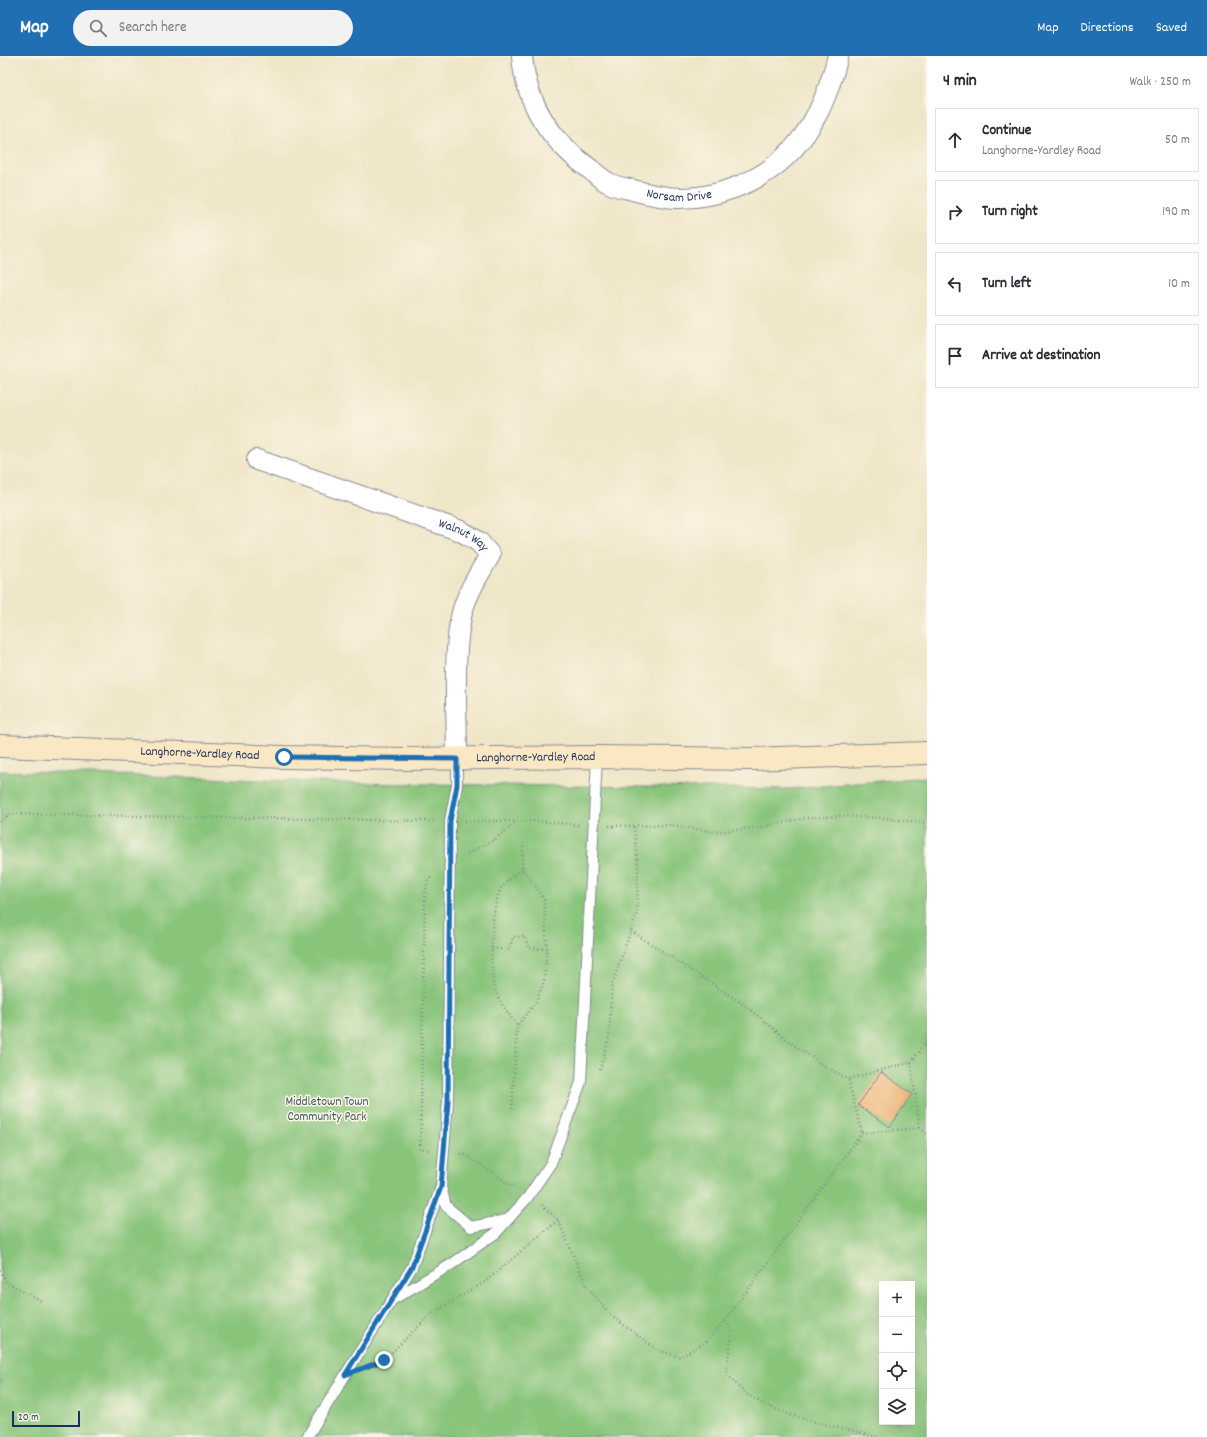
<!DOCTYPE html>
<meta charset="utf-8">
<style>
:root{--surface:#fff;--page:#f2f2f3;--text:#2b2b33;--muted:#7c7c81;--line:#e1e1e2;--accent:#1f6fb2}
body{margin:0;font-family:Dekko,sans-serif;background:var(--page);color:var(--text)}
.controls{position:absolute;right:12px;bottom:12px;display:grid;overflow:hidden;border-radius:0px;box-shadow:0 4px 16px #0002}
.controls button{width:36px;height:36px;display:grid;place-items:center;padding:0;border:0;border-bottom:1px solid var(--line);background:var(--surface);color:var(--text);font:20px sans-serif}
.scale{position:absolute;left:12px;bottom:10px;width:68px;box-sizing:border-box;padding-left:4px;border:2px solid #1b2f5e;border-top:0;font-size:11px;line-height:14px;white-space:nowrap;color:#1b2f5e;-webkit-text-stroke:3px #fcf5e5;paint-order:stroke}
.stop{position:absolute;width:12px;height:12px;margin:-9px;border:3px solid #1f6fb2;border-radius:50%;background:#fff}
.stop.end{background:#1f6fb2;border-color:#fff;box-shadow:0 1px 4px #0008}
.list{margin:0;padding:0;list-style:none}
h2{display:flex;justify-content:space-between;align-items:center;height:52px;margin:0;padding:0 16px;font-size:17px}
h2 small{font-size:13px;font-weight:400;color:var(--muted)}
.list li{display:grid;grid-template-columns:26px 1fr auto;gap:12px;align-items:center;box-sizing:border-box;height:64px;margin:0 8px 8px;padding:0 8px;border:1px solid var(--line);border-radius:0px}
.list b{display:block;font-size:15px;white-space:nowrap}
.list p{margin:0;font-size:13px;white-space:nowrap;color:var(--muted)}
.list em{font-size:13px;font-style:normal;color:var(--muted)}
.icon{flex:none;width:22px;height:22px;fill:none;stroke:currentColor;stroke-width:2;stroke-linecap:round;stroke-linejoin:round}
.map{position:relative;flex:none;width:927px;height:1381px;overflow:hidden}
header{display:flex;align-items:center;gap:24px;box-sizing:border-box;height:56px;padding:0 20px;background:var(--accent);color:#fff}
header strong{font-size:19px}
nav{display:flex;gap:22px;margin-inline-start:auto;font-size:14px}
.search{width:280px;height:36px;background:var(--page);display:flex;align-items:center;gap:10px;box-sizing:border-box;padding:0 14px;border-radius:22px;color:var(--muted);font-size:15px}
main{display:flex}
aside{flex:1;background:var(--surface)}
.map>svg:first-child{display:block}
.green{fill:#88c47a;stroke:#527a6c;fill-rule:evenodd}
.building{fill:#edaf70}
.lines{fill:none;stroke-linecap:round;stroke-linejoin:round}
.service-casing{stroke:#858a92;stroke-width:12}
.minor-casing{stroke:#858a92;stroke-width:22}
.secondary-casing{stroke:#858a92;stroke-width:24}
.path{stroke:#858a92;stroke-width:2.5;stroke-dasharray:1 3;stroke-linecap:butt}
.service{stroke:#fff;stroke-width:10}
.minor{stroke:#fff;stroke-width:20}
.secondary{stroke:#fae7c3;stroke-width:22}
.route{stroke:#1f6fb2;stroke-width:5}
.labels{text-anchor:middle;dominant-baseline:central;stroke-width:3;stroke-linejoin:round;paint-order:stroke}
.street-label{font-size:13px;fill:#1b2f5e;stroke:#fcf5e5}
.park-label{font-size:13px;fill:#3c5c66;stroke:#fcf5e5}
</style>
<header>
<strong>Map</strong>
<div class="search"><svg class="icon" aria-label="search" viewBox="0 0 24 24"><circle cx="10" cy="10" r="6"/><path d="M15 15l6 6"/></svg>Search here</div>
<nav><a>Map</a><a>Directions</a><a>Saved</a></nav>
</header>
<main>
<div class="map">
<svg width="927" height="1381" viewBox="0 0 927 1381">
<rect width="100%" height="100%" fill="#fcf5e5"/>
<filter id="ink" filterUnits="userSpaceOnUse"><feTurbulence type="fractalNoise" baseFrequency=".025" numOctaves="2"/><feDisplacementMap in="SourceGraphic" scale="8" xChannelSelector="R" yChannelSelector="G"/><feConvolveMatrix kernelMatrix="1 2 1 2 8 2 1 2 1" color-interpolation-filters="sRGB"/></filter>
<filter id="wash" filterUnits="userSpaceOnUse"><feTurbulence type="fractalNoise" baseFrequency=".012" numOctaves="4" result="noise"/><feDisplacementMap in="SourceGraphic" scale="16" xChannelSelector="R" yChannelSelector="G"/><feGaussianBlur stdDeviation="0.9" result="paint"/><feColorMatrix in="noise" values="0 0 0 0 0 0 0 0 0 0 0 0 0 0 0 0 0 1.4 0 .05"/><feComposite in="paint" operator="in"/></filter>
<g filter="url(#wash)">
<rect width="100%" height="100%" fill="#efe5c7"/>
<path class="green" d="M 0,715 L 350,727 L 788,733 L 927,721 L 927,1381 L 0,1381 ZM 882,1228 L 912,1228 L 912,1366 L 882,1366 Z"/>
<g id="blocks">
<path class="building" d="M 881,1016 L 912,1038 L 890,1071 L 858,1049 Z"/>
</g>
</g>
<g filter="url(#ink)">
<use href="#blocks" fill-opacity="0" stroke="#858a92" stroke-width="1"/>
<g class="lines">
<defs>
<path id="service" d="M 441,1131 L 446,1150 L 471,1171 L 506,1164
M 392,1244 L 452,1208 L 496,1177 L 528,1141 L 551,1107 L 581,1026 L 597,701
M 307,1381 L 412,1211 L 441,1131 L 448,1046 L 450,765 L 457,729 L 457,703"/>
<g id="minor">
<path id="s1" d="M 522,0 C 526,48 551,85 590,113 C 596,118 602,124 609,127 C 616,131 625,132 633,134 C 648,138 665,142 680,142 C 716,142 757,127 783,103 C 814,75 828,39 838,0"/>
<path id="s2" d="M 257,404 L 461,475 L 479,486 L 490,499 C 478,520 464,541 460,566 C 453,610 457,658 457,703"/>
</g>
<g id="secondary">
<path id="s3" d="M 0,690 L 284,701 L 407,703 L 597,701 L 752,703 L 927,697"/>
</g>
</defs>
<use href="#service" class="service-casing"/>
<use href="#minor" class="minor-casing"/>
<use href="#secondary" class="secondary-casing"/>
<path class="path" d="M 465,765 L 537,765 L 578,769
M 0,766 L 10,758 L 434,765
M 609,770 L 671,769 L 715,776 L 761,771 L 806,762 L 841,760 L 882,762 L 927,767
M 467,798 L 497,782 L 516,766
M 522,813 C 516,818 507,824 502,831 C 490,847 490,911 494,930 C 498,945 508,957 517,970 L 536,946 L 544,925 L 547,893 L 544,844 L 534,827 L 522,813 L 523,787
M 631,875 L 743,948 L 795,990 L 826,1011 L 848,1023
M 492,892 L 509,894 L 513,881 L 524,880 L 529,892 L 547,893
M 911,1006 L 927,985
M 600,1014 L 609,981 L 612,928 L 637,857 L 638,810 L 634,769
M 512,1053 L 517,970
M 920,1072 L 927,1078
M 428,1094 L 420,1093 L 425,837 L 428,824 L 433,820
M 461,1098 L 466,1099 L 515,1132
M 542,1149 L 558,1164 L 586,1229 L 610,1259 L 658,1294 L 680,1301 L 706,1286 L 725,1265 L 862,1077 L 920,1072 L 911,1006 L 848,1023 L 862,1077
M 0,1214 L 6,1226 L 41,1245
M 725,1265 L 732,1278 L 727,1309 L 727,1318 C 733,1324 738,1331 744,1336 C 777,1361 838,1371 878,1381
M 372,1309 L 384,1304 L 431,1258 L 485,1226 L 558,1164"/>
<use href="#service" class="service"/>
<use href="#minor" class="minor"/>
<use href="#secondary" class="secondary"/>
</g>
</g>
<g class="lines" filter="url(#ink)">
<path class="route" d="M 284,701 L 457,703 L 457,729 L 450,765 L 448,1046 L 441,1131 L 412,1211 L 345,1319 L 384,1304"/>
</g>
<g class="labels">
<g class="street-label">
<text stroke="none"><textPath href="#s1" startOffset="232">Norsam Drive</textPath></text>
<text stroke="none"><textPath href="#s2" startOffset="220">Walnut Way</textPath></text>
<text stroke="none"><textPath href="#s3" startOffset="200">Langhorne-Yardley Road</textPath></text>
<text stroke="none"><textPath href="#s3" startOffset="536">Langhorne-Yardley Road</textPath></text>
</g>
<g class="park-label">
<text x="327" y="1046">Middletown Town<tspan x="327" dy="15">Community Park</tspan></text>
</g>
</g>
</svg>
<div class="controls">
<button>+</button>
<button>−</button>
<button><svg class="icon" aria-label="locate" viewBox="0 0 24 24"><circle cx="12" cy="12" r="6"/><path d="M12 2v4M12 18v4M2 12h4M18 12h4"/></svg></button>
<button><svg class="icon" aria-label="layers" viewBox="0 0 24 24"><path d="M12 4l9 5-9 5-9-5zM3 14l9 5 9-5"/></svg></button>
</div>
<div class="scale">20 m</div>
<div class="stop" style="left:284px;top:701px"></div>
<div class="stop end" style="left:384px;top:1304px"></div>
</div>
<aside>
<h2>4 min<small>Walk · 250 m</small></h2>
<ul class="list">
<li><svg class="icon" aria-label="ahead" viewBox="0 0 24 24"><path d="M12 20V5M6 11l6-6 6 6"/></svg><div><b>Continue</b><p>Langhorne-Yardley Road</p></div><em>50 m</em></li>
<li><svg class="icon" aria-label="right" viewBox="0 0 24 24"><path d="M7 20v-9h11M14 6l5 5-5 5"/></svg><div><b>Turn right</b></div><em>190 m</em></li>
<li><svg class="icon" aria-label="left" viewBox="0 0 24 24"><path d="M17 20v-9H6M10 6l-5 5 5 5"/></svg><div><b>Turn left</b></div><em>10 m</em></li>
<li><svg class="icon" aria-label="arrive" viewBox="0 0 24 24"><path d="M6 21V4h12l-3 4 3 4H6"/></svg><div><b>Arrive at destination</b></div></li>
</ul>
</aside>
</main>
